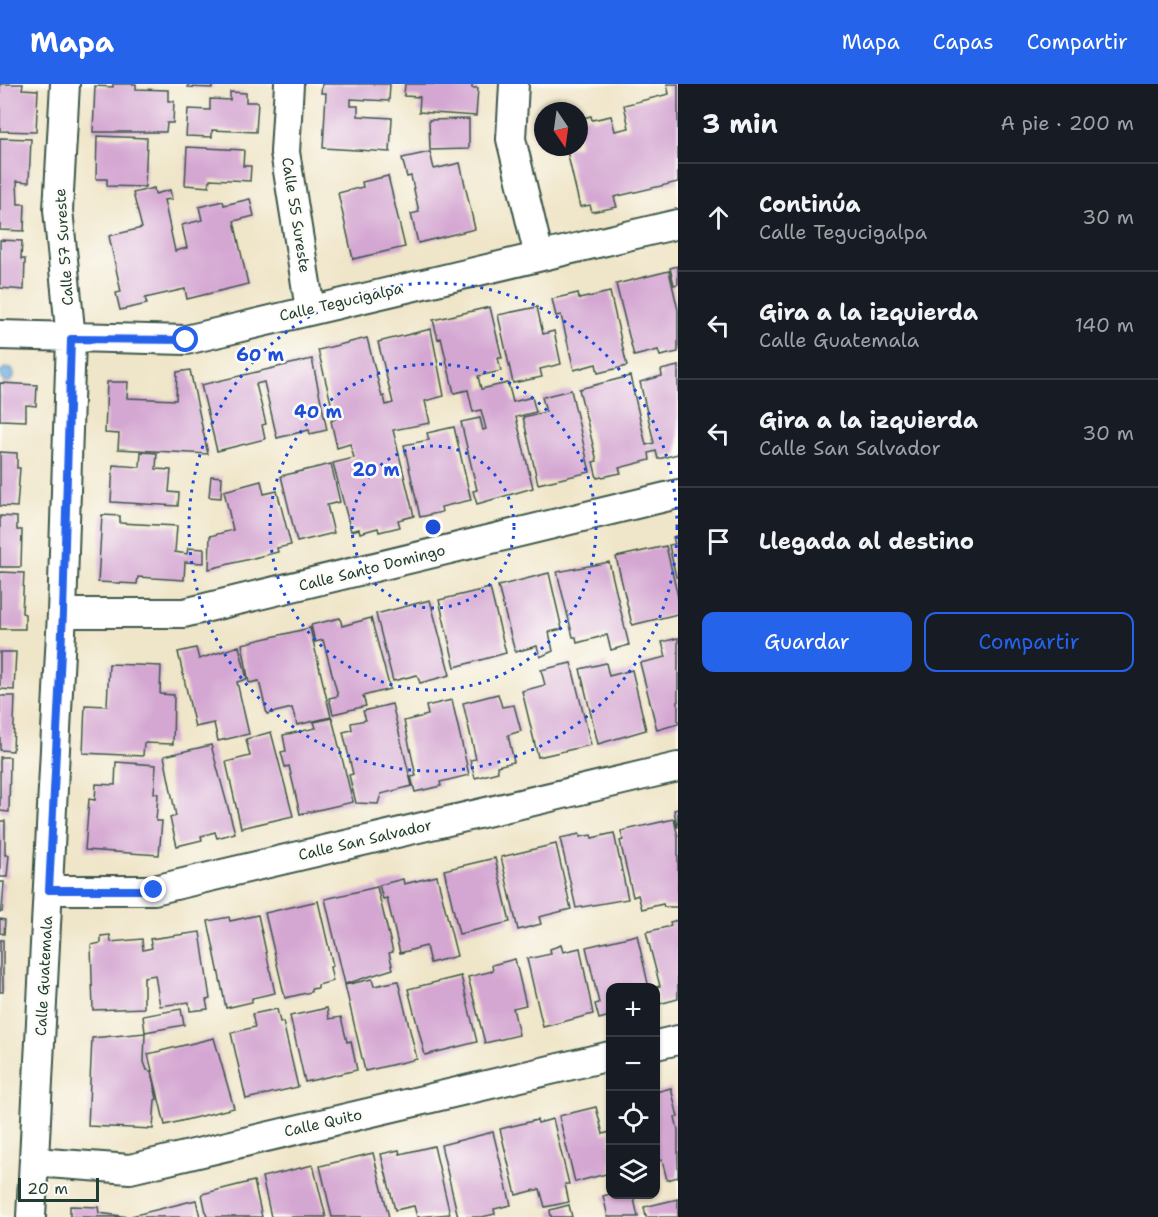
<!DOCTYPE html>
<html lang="es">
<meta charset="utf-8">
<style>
:root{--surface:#171b24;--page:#20242c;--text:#f1f3f6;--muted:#9ea1a6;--line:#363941;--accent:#2563eb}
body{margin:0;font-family:"Shantell Sans",sans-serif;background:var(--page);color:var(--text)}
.controls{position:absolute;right:18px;bottom:18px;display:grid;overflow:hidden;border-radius:12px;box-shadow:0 2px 4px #0004}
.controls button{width:54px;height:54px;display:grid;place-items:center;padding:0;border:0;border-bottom:2px solid var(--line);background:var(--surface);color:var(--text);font:30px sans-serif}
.compass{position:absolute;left:534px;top:18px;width:54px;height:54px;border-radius:50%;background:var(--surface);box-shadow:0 2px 4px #0004;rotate:167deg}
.scale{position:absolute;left:18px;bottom:15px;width:81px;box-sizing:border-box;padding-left:6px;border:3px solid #1f3d34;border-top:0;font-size:16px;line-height:21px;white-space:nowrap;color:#1f3d34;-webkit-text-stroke:4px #fdfcf7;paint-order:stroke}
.stop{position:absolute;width:18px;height:18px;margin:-14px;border:4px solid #2563eb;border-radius:50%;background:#fff}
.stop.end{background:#2563eb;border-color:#fff;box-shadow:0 2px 6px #0008}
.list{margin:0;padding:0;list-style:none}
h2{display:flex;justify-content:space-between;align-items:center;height:78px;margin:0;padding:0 24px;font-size:26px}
h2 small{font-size:20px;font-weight:400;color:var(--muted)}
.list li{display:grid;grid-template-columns:39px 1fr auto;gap:18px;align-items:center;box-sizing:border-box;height:108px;padding:0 24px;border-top:2px solid var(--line)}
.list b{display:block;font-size:22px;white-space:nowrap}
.list p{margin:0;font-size:20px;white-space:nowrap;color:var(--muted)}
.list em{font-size:20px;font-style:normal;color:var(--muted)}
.actions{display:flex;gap:12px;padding:18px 24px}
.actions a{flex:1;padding:14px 0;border:2px solid var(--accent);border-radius:12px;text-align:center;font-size:21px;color:var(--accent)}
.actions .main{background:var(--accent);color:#fff}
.icon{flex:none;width:33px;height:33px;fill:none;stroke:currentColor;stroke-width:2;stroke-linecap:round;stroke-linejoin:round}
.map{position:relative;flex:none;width:678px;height:1133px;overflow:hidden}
header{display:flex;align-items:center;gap:36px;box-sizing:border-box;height:84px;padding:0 30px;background:var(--accent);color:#fff}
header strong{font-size:28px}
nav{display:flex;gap:33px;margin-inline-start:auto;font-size:21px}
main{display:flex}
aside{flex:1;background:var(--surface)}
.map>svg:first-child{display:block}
.water{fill:#6caee1;stroke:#46768a;stroke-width:1.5}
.building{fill:#d4a6d2}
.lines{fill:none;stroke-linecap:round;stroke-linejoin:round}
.minor-casing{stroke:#3e564a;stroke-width:32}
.minor{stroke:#fff;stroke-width:28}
.route{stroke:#2563eb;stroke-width:8}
.ring{fill:none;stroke:#1d4ed8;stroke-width:3;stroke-dasharray:3 6}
.labels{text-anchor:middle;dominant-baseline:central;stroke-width:5;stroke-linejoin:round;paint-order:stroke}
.street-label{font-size:15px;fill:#1f3d34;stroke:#fdfcf7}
.centre{fill:#1d4ed8;stroke:#fdfcf7;stroke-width:3}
.ring-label{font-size:18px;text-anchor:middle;font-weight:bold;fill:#1d4ed8;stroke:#fdfcf7;stroke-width:5;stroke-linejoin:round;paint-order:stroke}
</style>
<header>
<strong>Mapa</strong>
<nav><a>Mapa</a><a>Capas</a><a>Compartir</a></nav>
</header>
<main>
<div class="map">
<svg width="678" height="1133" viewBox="0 0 678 1133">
<rect width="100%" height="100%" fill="#fdfcf7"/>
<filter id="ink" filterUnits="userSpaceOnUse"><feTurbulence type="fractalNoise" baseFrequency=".0167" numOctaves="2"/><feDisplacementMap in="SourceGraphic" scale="12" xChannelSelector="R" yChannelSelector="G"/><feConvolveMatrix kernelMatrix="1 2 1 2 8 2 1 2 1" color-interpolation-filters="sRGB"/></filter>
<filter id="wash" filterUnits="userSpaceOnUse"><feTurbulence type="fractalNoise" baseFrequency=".008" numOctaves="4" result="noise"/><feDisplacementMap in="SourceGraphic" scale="24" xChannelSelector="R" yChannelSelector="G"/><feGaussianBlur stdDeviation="1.35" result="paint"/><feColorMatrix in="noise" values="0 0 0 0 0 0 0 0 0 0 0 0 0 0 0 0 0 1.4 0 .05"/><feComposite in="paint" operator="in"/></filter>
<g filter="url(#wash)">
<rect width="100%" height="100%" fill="#efe5c8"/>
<path class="water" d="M0 291a7 7 0 1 1 14 0a7 7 0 1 1-14 0Z"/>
<g id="blocks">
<path class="building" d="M 0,0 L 23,0 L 22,5 L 38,6 L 36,48 L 0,47 Z
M 113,0 L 136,0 L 136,5 L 168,6 L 168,17 L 174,17 L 173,39 L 167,39 L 166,48 L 93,48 L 95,2 L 113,3 Z
M 188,0 L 213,0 L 212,4 L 188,3 Z
M 322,0 L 390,0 L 389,17 L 351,15 L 351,22 L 358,22 L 358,32 L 392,34 L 390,68 L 323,64 L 326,9 L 321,9 Z
M 405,0 L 472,0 L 472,4 L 478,4 L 476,32 L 419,28 L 420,13 L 404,12 Z
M 667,0 L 678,0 L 678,98 L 614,113 L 617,123 L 592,128 L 590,121 L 580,123 L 566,63 L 579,63 L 579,35 L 591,32 L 592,36 L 611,32 L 615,47 L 629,44 L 624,21 L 669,10 Z
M 230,8 L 246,9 L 246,18 L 258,18 L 256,48 L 212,46 L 212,53 L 186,52 L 188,25 L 210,26 L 210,15 L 230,16 Z
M 469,35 L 469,65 L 430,66 L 429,36 Z
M 97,52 L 147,54 L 145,103 L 107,102 L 107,95 L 96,95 Z
M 0,54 L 31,55 L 29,98 L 17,97 L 18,120 L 25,120 L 24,147 L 0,146 Z
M 187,63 L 244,66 L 243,82 L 251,82 L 250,97 L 210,95 L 209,103 L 185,101 Z
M 430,68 L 434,85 L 460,79 L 475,145 L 418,159 L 411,130 L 419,128 L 411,92 L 407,93 L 402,74 Z
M 388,92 L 405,163 L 353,175 L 338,109 L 363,103 L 362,98 Z
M 154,104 L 155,110 L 170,106 L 172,115 L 164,116 L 175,167 L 187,164 L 182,141 L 202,136 L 199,123 L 223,117 L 224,121 L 250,115 L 254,132 L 234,137 L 248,200 L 187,215 L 185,205 L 145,214 L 147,220 L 120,226 L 116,209 L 121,208 L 109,152 L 142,144 L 133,109 Z
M 0,156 L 22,157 L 21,175 L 25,175 L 24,206 L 0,204 Z
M 678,182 L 678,200 L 674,201 L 670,184 Z
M 669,187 L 678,226 L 678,268 L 660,272 L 658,266 L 634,272 L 616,200 Z
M 610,208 L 627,282 L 598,289 L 596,280 L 574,286 L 561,231 L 556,232 L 552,215 L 578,209 L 579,215 Z
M 490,223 L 502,274 L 498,274 L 501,287 L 478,292 L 481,305 L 508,299 L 513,318 L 532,313 L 536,328 L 516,333 L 533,404 L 477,420 L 473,407 L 477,406 L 461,338 L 480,334 L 483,346 L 486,345 L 481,326 L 473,328 L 468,306 L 454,309 L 441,254 L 438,255 L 433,236 Z
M 537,223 L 543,250 L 554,247 L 561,280 L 540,285 L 542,293 L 513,299 L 498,231 Z
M 431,245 L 444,312 L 425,317 L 430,339 L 393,346 L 414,432 L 398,436 L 400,443 L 379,448 L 378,444 L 360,449 L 359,445 L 351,447 L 333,379 L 354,374 L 350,360 L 337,364 L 331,337 L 335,335 L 318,266 L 367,254 L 382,313 L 384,312 L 386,321 L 393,319 L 378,258 Z
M 312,275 L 327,346 L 310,350 L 309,346 L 277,354 L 264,298 L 256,300 L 266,340 L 262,341 L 265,355 L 217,367 L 201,301 Z
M 678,282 L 678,370 L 658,375 L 656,367 L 649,369 L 650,376 L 619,384 L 621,389 L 597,394 L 593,378 L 597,377 L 579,305 L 630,292 L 646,361 L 654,359 L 640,298 L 662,292 L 661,286 Z
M 190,286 L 208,370 L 118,365 L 119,350 L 105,349 L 107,298 L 128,298 L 127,314 L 176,316 L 177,288 Z
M 0,299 L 37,301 L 36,322 L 26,321 L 26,337 L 0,336 Z
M 571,306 L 590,388 L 538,400 L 523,333 L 546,328 L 542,313 Z
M 454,343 L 471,416 L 441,423 L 442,428 L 420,433 L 404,361 L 429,356 L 427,349 Z
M 0,368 L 17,369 L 17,384 L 20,384 L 17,423 L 0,422 Z
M 141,368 L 157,369 L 156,385 L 171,386 L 169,408 L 179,409 L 178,422 L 111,418 L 113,381 L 140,383 Z
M 331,380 L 340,418 L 327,421 L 334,449 L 297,458 L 281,392 Z
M 211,392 L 222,393 L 221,414 L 209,413 Z
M 261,397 L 264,410 L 277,407 L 291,461 L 277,464 L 278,468 L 209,485 L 210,452 L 233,446 L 224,407 Z
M 102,431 L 120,432 L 120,439 L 177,442 L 175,468 L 187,470 L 188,464 L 204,465 L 204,479 L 185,478 L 184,496 L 138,493 L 137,500 L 98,498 Z
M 0,432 L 17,433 L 17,446 L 22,446 L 21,483 L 0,483 Z
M 678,451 L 678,493 L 676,493 L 669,461 L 675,460 L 673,453 Z
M 666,462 L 678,513 L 678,530 L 632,541 L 616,473 Z
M 609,478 L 629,561 L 611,566 L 607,551 L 577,559 L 576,553 L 573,553 L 557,488 Z
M 0,488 L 24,489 L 22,529 L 25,530 L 25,545 L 0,545 Z
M 549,489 L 562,545 L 549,548 L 553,567 L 540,573 L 537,562 L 515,568 L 498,502 Z
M 490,504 L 506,569 L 455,583 L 439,516 Z
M 430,516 L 450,591 L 420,599 L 417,591 L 393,597 L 376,530 Z
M 340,534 L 342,542 L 371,534 L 390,605 L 363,612 L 366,622 L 333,630 L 329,614 L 338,612 L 323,556 L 315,558 L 311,541 Z
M 310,544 L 331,633 L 297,641 L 292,624 L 267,630 L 259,597 L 249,599 L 242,560 Z
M 678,554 L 678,640 L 657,646 L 640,579 L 666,573 L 662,558 Z
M 239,562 L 247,595 L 237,598 L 249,650 L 218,657 L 214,639 L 195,643 L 178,568 L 196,564 L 199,575 Z
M 0,568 L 16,568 L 14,606 L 0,605 Z
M 571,579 L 591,661 L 538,673 L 522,607 L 545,601 L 541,586 Z
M 606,579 L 609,592 L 632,586 L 646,646 L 598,660 L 580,585 Z
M 109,580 L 161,582 L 160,610 L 174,611 L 173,660 L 144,659 L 143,672 L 83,669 L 85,621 L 107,622 Z
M 498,610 L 502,623 L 514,621 L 521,647 L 508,651 L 514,678 L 497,682 L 498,688 L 475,694 L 470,676 L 476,675 L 463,619 Z
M 0,612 L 15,612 L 13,667 L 0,666 Z
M 452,616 L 469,691 L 440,698 L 441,702 L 415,708 L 411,693 L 416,692 L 404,637 L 428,631 L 426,622 Z
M 392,620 L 412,702 L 381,710 L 378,720 L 356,719 L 349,691 L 353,690 L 343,648 L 352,646 L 351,639 L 366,636 L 363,627 Z
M 332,634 L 353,718 L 300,730 L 289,682 L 285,683 L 281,668 L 286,667 L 283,651 L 316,644 L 314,638 Z
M 271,648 L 293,732 L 241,744 L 226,678 L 250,672 L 246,655 Z
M 211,661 L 235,749 L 217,754 L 215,748 L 201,752 L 202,756 L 177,762 L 170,734 L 176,732 L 164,672 Z
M 0,673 L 10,673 L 9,728 L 0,727 Z
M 116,678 L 156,681 L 154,709 L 158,710 L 156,737 L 162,737 L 159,771 L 85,766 L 89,715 L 95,716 L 96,700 L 115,701 Z
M 678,725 L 678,743 L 677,743 L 674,726 Z
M 674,735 L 678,753 L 678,823 L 664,823 L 663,820 L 642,825 L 638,811 L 633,813 L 620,757 L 623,756 L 621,747 Z
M 0,737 L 5,737 L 5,771 L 9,771 L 7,793 L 0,793 Z
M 614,749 L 628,815 L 576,824 L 560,754 L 580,750 L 580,753 L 591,751 L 592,754 Z
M 556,760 L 571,825 L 539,833 L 541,840 L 518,846 L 501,773 Z
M 495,774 L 510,838 L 459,850 L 444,786 Z
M 437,792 L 457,872 L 430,879 L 426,862 L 400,869 L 387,814 L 383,815 L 379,801 L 403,795 L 404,800 Z
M 0,798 L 4,798 L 2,828 L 0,828 Z
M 377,803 L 393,868 L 389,869 L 393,885 L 345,900 L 325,815 Z
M 318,817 L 333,882 L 330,883 L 333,897 L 318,901 L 318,904 L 311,905 L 311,908 L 285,914 L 265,829 Z
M 258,831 L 275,909 L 252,914 L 252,918 L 226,924 L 208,837 L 229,833 L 230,837 Z
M 0,835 L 5,836 L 4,850 L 0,849 Z
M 678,836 L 678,915 L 659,920 L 656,903 L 660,902 L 646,848 L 671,842 L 670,838 Z
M 200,848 L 210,915 L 206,916 L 208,925 L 190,927 L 189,918 L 160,922 L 155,891 L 144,893 L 144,924 L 93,926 L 91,861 L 101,859 L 101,852 L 110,851 L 111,858 L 142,855 L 143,866 L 152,864 L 150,855 Z
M 637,851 L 649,904 L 610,904 L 610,932 L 599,935 L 595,920 L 599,919 L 586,863 Z
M 0,856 L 3,856 L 3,908 L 0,908 Z
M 561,861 L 563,868 L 580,864 L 593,930 L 543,943 L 527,875 L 551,870 L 550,865 Z
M 515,875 L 526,921 L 513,924 L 519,951 L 485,959 L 468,893 L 493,887 L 492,881 Z
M 461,892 L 477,958 L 425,971 L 408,905 Z
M 372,895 L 374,902 L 398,897 L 417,975 L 365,987 L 345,901 Z
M 327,924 L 329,935 L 341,933 L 347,958 L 351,957 L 357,986 L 305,998 L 290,932 Z
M 181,925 L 184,941 L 145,948 L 143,932 Z
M 277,925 L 280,938 L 283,938 L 298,1003 L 246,1015 L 231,949 L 255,943 L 252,930 Z
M 145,949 L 144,978 L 147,986 L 151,987 L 157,1015 L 155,1016 L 153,1045 L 88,1042 L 92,954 Z
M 214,954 L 234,1024 L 165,1041 L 148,970 Z
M 671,1004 L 678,1033 L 675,1033 L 678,1046 L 678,1093 L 667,1096 L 662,1076 L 656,1077 L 656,1008 Z
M 596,1023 L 603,1050 L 610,1048 L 610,1089 L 575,1098 L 559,1032 Z
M 553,1035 L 569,1100 L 565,1100 L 569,1118 L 545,1123 L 540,1105 L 516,1111 L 500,1045 L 537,1036 L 538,1039 Z
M 493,1048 L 511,1121 L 494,1125 L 495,1130 L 482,1133 L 458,1133 L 441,1061 Z
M 434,1062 L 450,1130 L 417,1133 L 414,1122 L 395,1126 L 381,1070 L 399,1066 L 400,1070 Z
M 373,1069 L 389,1133 L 332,1133 L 320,1082 Z
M 313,1081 L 326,1133 L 271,1133 L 262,1093 Z
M 254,1097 L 262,1133 L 207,1133 L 202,1110 Z
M 610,1110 L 633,1110 L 638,1133 L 608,1133 L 603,1112 Z
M 678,1115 L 678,1133 L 646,1133 L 644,1123 Z
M 196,1116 L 200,1133 L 131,1133 L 131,1132 Z
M 569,1121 L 572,1133 L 551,1133 L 550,1126 Z
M 70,1122 L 98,1123 L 99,1129 L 129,1133 L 70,1133 Z"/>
</g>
</g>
<g filter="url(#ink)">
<use href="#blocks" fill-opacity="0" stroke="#3e564a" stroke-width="1.5"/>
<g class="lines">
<defs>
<path id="minor" d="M 289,0 L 285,68 L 310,225
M 514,0 L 511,55 L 539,172
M 0,251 L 186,256 L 678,140
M 62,529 L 184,529 L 678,410
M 49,806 L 154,806 L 678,683
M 656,961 L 678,956
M 34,1078 L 130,1085 L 610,972
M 31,1133 L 62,529 L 71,255 L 58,126 L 65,0"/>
</defs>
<use href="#minor" class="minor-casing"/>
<use href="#minor" class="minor"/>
</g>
</g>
<g class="lines" filter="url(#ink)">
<path class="route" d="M 154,806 L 49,806 L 63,529 L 71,255 L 186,256"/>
</g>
<g class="ring">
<circle cx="433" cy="443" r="81"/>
<circle cx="433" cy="443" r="163"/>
<circle cx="433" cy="443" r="244"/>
</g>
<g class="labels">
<g class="street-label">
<text transform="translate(296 131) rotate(81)">Calle 55 Sureste</text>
<text transform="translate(64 163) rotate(-94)">Calle 57 Sureste</text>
<text transform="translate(341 218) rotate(-13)">Calle Tegucigalpa</text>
<text transform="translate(372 484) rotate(-14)">Calle Santo Domingo</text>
<text transform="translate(365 756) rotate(-13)">Calle San Salvador</text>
<text transform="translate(44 892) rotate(-87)">Calle Guatemala</text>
<text transform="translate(323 1039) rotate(-13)">Calle Quito</text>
</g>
</g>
<circle cx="433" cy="443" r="9" class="centre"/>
<g class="ring-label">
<text x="260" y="277">60 m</text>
<text x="318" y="334">40 m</text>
<text x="376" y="392">20 m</text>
</g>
</svg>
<div class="controls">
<button>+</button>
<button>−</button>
<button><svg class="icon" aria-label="locate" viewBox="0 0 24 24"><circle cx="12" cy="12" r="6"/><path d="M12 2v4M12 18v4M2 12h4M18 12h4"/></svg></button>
<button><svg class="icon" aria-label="layers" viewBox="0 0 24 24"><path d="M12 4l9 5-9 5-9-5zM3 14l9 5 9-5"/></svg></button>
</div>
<svg class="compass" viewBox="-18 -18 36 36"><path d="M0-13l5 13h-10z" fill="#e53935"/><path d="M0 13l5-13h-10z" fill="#9ea1a6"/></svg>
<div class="scale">20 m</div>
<div class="stop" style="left:186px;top:256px"></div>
<div class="stop end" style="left:154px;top:806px"></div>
</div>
<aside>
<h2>3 min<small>A pie · 200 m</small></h2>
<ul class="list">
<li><svg class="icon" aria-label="ahead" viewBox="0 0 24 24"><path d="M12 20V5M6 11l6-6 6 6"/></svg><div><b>Continúa</b><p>Calle Tegucigalpa</p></div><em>30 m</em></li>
<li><svg class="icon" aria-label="left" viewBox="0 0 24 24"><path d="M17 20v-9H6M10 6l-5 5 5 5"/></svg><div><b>Gira a la izquierda</b><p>Calle Guatemala</p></div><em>140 m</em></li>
<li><svg class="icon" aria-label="left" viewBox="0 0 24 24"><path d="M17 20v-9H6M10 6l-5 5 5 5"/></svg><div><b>Gira a la izquierda</b><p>Calle San Salvador</p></div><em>30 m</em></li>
<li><svg class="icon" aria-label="arrive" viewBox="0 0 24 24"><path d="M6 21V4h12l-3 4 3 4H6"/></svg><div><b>Llegada al destino</b></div></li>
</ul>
<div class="actions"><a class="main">Guardar</a><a>Compartir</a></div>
</aside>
</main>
